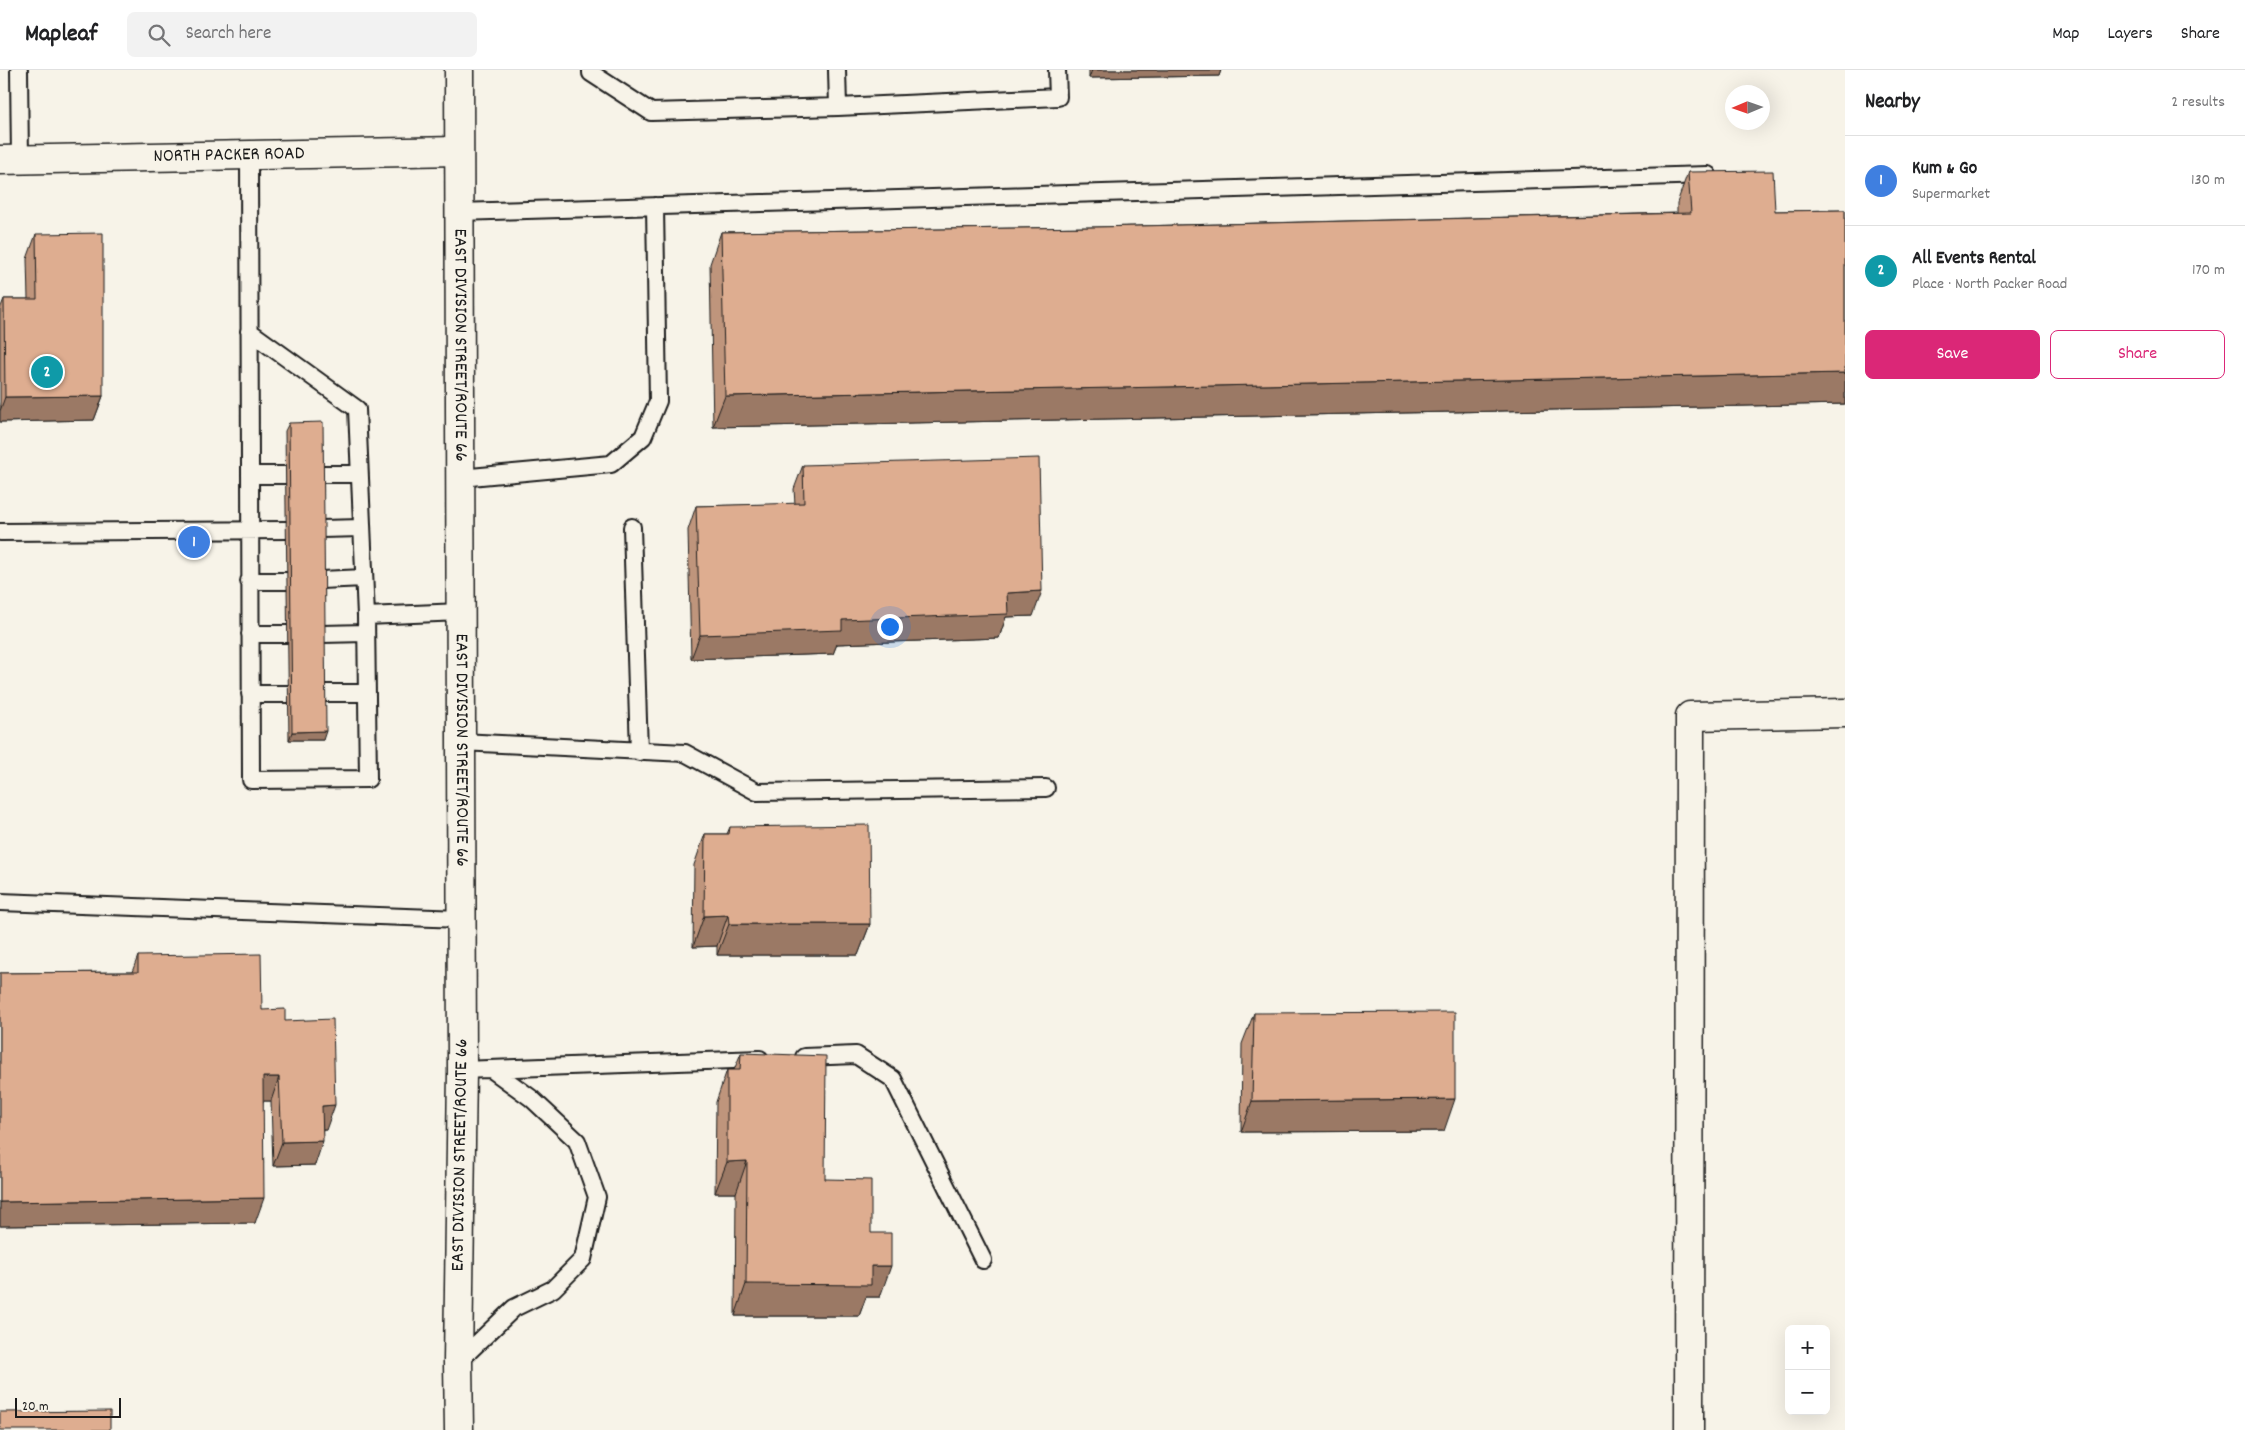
<!DOCTYPE html>
<meta charset="utf-8">
<style>
:root{--surface:#fff;--page:#f2f2f2;--text:#202124;--muted:#757577;--line:#e0e0e0;--accent:#db2777}
body{margin:0;font-family:Dekko,sans-serif;background:var(--page);color:var(--text)}
.controls{position:absolute;right:15px;bottom:15px;display:grid;overflow:hidden;border-radius:8px;box-shadow:0 5px 20px #0002}
.controls button{width:45px;height:45px;display:grid;place-items:center;padding:0;border:0;border-bottom:1px solid var(--line);background:var(--surface);color:var(--text);font:25px sans-serif}
.compass{position:absolute;left:1725px;top:15px;width:45px;height:45px;border-radius:50%;background:var(--surface);box-shadow:0 5px 20px #0002;rotate:268deg}
.scale{position:absolute;left:15px;bottom:12px;width:106px;box-sizing:border-box;padding-left:5px;border:2px solid #1c1c1c;border-top:0;font-size:14px;line-height:18px;white-space:nowrap;color:#1c1c1c;-webkit-text-stroke:4px #f7f3e8;paint-order:stroke}
.you{position:absolute;left:889px;top:556px;width:18px;height:18px;margin:-12px;border:4px solid #fff;border-radius:50%;background:#1a73e8;box-shadow:0 0 0 8px #1a73e833}
.badge{display:grid;place-items:center;width:32px;height:32px;border-radius:50%;background:var(--accent);color:#fff;font-size:16px;font-weight:700}
.pin{position:absolute;translate:-50% -50%;border:2px solid #fff;box-shadow:0 1px 5px #0006}
.list{margin:0;padding:0;list-style:none}
h2{display:flex;justify-content:space-between;align-items:center;height:65px;margin:0;padding:0 20px;font-size:21px}
h2 small{font-size:16px;font-weight:400;color:var(--muted)}
.list li{display:grid;grid-template-columns:32px 1fr auto;gap:15px;align-items:center;box-sizing:border-box;height:90px;padding:0 20px;border-top:1px solid var(--line)}
.list b{display:block;font-size:19px;white-space:nowrap}
.list p{margin:0;font-size:16px;white-space:nowrap;color:var(--muted)}
.list em{font-size:16px;font-style:normal;color:var(--muted)}
.actions{display:flex;gap:10px;padding:15px 20px}
.actions a{flex:1;padding:11px 0;border:1px solid var(--accent);border-radius:8px;text-align:center;font-size:18px;color:var(--accent)}
.actions .main{background:var(--accent);color:#fff}
.icon{flex:none;width:28px;height:28px;fill:none;stroke:currentColor;stroke-width:2;stroke-linecap:round;stroke-linejoin:round}
.map{position:relative;flex:none;width:1845px;height:1360px;overflow:hidden}
header{display:flex;align-items:center;gap:30px;box-sizing:border-box;height:70px;padding:0 25px;background:var(--surface);border-bottom:1px solid var(--line)}
header strong{font-size:24px}
nav{display:flex;gap:28px;margin-inline-start:auto;font-size:18px}
.search{width:350px;height:45px;background:var(--page);display:flex;align-items:center;gap:12px;box-sizing:border-box;padding:0 18px;border-radius:8px;color:var(--muted);font-size:19px}
main{display:flex}
aside{flex:1;background:var(--surface)}
.map>svg:first-child{display:block}
.lines{fill:none;stroke-linecap:round;stroke-linejoin:round}
.lane-casing{stroke:#1c1c1c;stroke-width:20}
.street-casing{stroke:#1c1c1c;stroke-width:31}
.secondary-casing{stroke:#1c1c1c;stroke-width:31}
.lane{stroke:#f7f3e8;stroke-width:16}
.street{stroke:#f7f3e8;stroke-width:28}
.secondary{stroke:#f7f3e8;stroke-width:28}
.wall{fill:#bf957c;stroke:#1c1c1c}
.shaded-wall{fill:#9b7965;stroke:#1c1c1c}
.building{fill:#dead90;stroke:#1c1c1c}
.labels{text-anchor:middle;dominant-baseline:central;stroke-width:4.5;stroke-linejoin:round;paint-order:stroke}
.street-label{font-size:19px;fill:#1c1c1c;stroke:#f7f3e8}
</style>
<header>
<strong>Mapleaf</strong>
<div class="search"><svg class="icon" aria-label="search" viewBox="0 0 24 24"><circle cx="10" cy="10" r="6"/><path d="M15 15l6 6"/></svg>Search here</div>
<nav><a>Map</a><a>Layers</a><a>Share</a></nav>
</header>
<main>
<div class="map">
<svg width="1845" height="1360" viewBox="0 0 1845 1360">
<rect width="100%" height="100%" fill="#f7f3e8"/>
<filter id="ink" filterUnits="userSpaceOnUse"><feTurbulence type="fractalNoise" baseFrequency=".02" numOctaves="2"/><feDisplacementMap in="SourceGraphic" scale="10" xChannelSelector="R" yChannelSelector="G"/><feConvolveMatrix kernelMatrix="1 2 1 2 8 2 1 2 1" color-interpolation-filters="sRGB"/></filter>
<g filter="url(#ink)">
<g class="lines">
<defs>
<path id="lane" d="M 19,0 L 20,90
M 591,0 L 591,3 L 651,42 L 838,37 L 1058,27 L 1057,0
M 837,0 L 838,37
M 249,86 L 251,710 L 368,709 L 366,546
M 459,142 L 1708,105
M 249,261 L 357,339 L 366,546 L 461,542
M 321,404 L 359,404
M 250,405 L 286,405
M 460,408 L 611,394 L 643,367 L 658,331 L 655,136
M 632,457 L 639,682
M 321,459 L 362,458
M 0,462 L 287,460
M 321,510 L 364,508
M 249,511 L 287,511
M 250,564 L 287,564
M 322,564 L 366,563
M 322,623 L 366,623
M 250,624 L 288,624
M 461,672 L 685,683 L 757,722 L 1046,718
M 0,832 L 461,849
M 804,987 L 856,985 L 893,1009 L 983,1190
M 462,1000 L 760,989
M 458,1292 L 514,1238 L 553,1219 L 583,1189 L 597,1127 L 577,1071 L 531,1028 L 491,999"/>
<path id="street" d="M 1689,1360 L 1690,646 L 1845,643"/>
<g id="secondary">
<path id="s1" d="M 459,0 L 462,1000 L 458,1292 L 459,1360"/>
<path id="s2" d="M 0,90 L 458,81"/>
</g>
</defs>
<use href="#lane" class="lane-casing"/>
<use href="#street" class="street-casing"/>
<use href="#secondary" class="secondary-casing"/>
<use href="#lane" class="lane"/>
<use href="#street" class="street"/>
<use href="#secondary" class="secondary"/>
</g>
<path class="wall" d="M 1089,0 L 1221,0 L 1219,6 L 1089,8 Z
M 1688,102 L 1775,141 L 1845,140 L 1845,334 L 713,357 L 710,194 L 721,162 L 1096,157 L 1677,143 L 1677,133 Z
M 36,164 L 103,326 L 94,350 L 0,352 L 0,239 L 4,229 L 28,229 L 27,189 Z
M 289,353 L 323,670 L 289,670 L 285,361 Z
M 803,395 L 1033,546 L 1006,547 L 999,568 L 837,574 L 833,584 L 691,589 L 688,460 L 696,436 L 795,434 L 794,419 Z
M 730,757 L 870,854 L 858,885 L 717,885 L 717,876 L 693,877 L 694,795 L 705,764 L 727,764 Z
M 138,886 L 262,940 L 285,951 L 326,1060 L 323,1060 L 315,1095 L 273,1096 L 271,1031 L 263,1031 L 255,1153 L 0,1156 L 0,903 L 132,902 Z
M 1254,943 L 1444,1061 L 1241,1062 L 1242,974 Z
M 741,983 L 825,1109 L 871,1163 L 880,1227 L 866,1227 L 859,1246 L 735,1246 L 736,1123 L 715,1123 L 716,1032 L 727,1000 L 734,1000 Z"/>
<path class="shaded-wall" d="M 1092,0 L 1221,0 L 1219,6 L 1089,8 Z
M 1845,303 L 1845,334 L 713,357 L 725,326 Z
M 103,326 L 94,350 L 0,352 L 0,341 L 5,327 Z
M 1042,521 L 1033,546 L 1006,547 L 999,568 L 837,574 L 833,584 L 691,589 L 700,565 L 842,550 L 1007,523 Z
M 326,661 L 323,670 L 289,670 L 292,662 Z
M 728,845 L 717,876 L 693,877 L 704,846 Z
M 729,854 L 870,854 L 858,885 L 717,885 Z
M 263,1007 L 279,1007 L 271,1031 L 254,1031 Z
M 1455,1029 L 1444,1061 L 1241,1062 L 1252,1031 Z
M 335,1035 L 326,1060 L 313,1060 L 322,1036 Z
M 323,1071 L 315,1095 L 273,1096 L 282,1072 Z
M 747,1091 L 736,1123 L 715,1123 L 727,1092 Z
M 264,1128 L 255,1153 L 0,1156 L 0,1132 Z
M 871,1196 L 891,1196 L 880,1227 L 866,1227 L 859,1246 L 735,1246 L 746,1214 Z"/>
<path class="building" d="M 1773,101 L 1775,141 L 1845,140 L 1845,303 L 725,326 L 721,162 L 1096,157 L 1691,143 L 1688,102 Z
M 103,163 L 103,326 L 5,327 L 4,229 L 37,229 L 36,164 Z
M 323,352 L 326,661 L 292,662 L 289,353 Z
M 1039,388 L 1042,521 L 1007,523 L 1008,544 L 842,550 L 842,560 L 700,565 L 696,436 L 804,433 L 803,395 Z
M 869,755 L 870,854 L 729,854 L 728,845 L 704,846 L 705,764 L 729,764 L 730,757 Z
M 261,884 L 262,940 L 285,939 L 285,951 L 333,949 L 335,1035 L 322,1036 L 323,1071 L 282,1072 L 279,1007 L 263,1007 L 264,1128 L 0,1132 L 0,903 L 138,902 L 138,886 Z
M 1455,942 L 1455,1029 L 1252,1031 L 1254,943 Z
M 741,983 L 826,986 L 825,1109 L 871,1110 L 871,1163 L 891,1163 L 891,1196 L 871,1196 L 871,1215 L 746,1214 L 747,1091 L 727,1092 L 727,1000 L 740,1000 Z
M 110,1341 L 110,1360 L 0,1360 L 0,1342 Z"/>
</g>
<g class="labels">
<g class="street-label">
<text stroke="none"><textPath href="#s2" startOffset="229">NORTH PACKER ROAD</textPath></text>
<text stroke="none"><textPath href="#s1" startOffset="275">EAST DIVISION STREET/ROUTE 66</textPath></text>
<text stroke="none"><textPath href="#s1" startOffset="680">EAST DIVISION STREET/ROUTE 66</textPath></text>
<text transform="translate(461 1085) rotate(-89)">EAST DIVISION STREET/ROUTE 66</text>
</g>
</g>
</svg>
<div class="controls">
<button>+</button>
<button>−</button>
</div>
<svg class="compass" viewBox="-18 -18 36 36"><path d="M0-13l5 13h-10z" fill="#e53935"/><path d="M0 13l5-13h-10z" fill="#757577"/></svg>
<div class="scale">20 m</div>
<div class="you"></div>
<div class="pin badge" style="left:194px;top:472px;background:#3f7fe0">1</div>
<div class="pin badge" style="left:47px;top:302px;background:#0f9aa8">2</div>
</div>
<aside>
<h2>Nearby<small>2 results</small></h2>
<ul class="list">
<li><span class="badge" style="background:#3f7fe0">1</span><div><b>Kum &amp; Go</b><p>Supermarket</p></div><em>130 m</em></li>
<li><span class="badge" style="background:#0f9aa8">2</span><div><b>All Events Rental</b><p>Place · North Packer Road</p></div><em>170 m</em></li>
</ul>
<div class="actions"><a class="main">Save</a><a>Share</a></div>
</aside>
</main>
